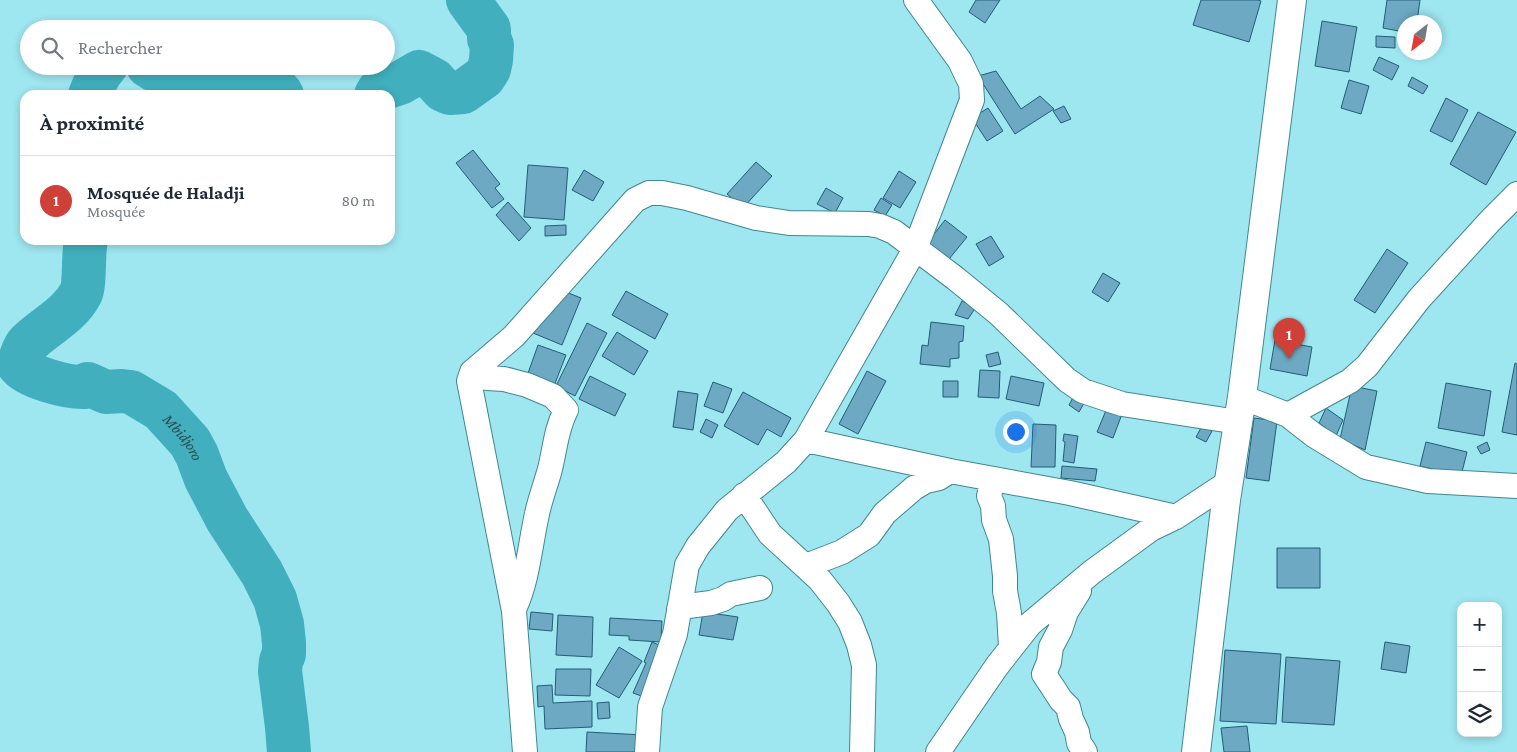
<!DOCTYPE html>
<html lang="fr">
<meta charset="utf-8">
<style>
:root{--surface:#fff;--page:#f6f6f7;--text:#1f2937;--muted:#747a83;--line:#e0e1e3;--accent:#cf4039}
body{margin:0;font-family:"Crimson Pro",serif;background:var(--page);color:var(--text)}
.controls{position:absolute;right:15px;bottom:15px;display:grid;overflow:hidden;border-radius:10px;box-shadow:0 2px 8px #0003}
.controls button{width:45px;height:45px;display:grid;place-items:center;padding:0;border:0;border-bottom:1px solid var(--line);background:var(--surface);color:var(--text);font:25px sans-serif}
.compass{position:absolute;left:1397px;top:15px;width:45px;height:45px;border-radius:50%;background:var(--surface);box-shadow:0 2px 8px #0003;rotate:211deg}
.you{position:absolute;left:1015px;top:431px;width:18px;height:18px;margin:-12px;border:4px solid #fff;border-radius:50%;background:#1a73e8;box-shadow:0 0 0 8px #1a73e833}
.badge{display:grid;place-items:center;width:32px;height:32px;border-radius:50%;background:var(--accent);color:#fff;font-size:16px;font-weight:700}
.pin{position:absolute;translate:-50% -41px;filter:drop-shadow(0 1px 2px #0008)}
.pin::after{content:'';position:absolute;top:26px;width:18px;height:15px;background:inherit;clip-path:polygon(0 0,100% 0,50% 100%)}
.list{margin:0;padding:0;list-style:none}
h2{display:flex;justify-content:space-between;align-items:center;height:65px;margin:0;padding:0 20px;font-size:21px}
h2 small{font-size:16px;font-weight:400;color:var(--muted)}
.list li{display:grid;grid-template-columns:32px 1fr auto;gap:15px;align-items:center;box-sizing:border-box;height:90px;padding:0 20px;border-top:1px solid var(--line)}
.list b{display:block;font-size:19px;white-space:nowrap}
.list p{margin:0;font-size:16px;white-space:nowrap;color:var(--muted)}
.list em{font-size:16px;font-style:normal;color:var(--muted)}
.icon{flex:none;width:28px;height:28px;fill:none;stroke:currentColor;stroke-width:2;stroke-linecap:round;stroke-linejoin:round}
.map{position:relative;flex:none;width:1517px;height:752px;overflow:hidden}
.search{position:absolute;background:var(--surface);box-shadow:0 2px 8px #0003;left:20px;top:20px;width:375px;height:55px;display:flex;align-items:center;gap:12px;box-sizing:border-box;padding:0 18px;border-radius:28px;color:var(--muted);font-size:19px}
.panel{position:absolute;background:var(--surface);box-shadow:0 2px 8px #0003;left:20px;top:90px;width:375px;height:155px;border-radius:15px}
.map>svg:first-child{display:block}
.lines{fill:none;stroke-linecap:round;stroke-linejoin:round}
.river{stroke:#41afbd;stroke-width:44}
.building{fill:#6da9c3;stroke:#215e76}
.minor-casing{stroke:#408790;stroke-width:26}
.tertiary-casing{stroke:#408790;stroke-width:30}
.minor{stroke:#fff;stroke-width:24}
.tertiary{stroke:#fff;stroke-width:28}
.labels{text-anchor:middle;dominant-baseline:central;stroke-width:5;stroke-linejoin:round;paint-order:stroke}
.water-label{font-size:16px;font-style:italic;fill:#2d4d52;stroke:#eefbfd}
</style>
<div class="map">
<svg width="1517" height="752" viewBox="0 0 1517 752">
<rect width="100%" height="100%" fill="#9ee6f0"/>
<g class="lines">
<g class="river">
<path d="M 148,66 C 162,74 189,91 205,91 C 211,90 216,84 222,82 C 233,78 245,80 256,75 L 258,85 C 268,86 278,86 282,95"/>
<path d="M 90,95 C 94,84 98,75 106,66"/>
<path d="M 376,95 L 379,90 L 400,83 L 419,72 L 434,80 L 443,90 L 450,93 L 463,92 L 484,77 L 489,69 L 491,60 L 492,45 L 489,39 L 489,29 L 468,0"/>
<path id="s1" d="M 86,240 C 83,252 85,286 81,293 C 69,316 45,326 28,343 C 22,349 22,357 18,364 C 26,377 69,388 85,387 L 88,384 L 106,392 L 122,391 L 131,392 L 161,410 L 190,442 L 197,455 L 206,479 L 227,519 L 262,573 L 275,599 L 282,624 L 284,643 L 284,654 L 281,661 L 280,671 L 287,727 L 289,752"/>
</g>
</g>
<path class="building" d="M 976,0 L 1000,0 L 985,23 L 969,12 Z
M 1201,0 L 1258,0 L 1261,1 L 1249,42 L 1193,25 Z
M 1387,0 L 1420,0 L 1417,22 L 1404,22 L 1404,32 L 1383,28 Z
M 1322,21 L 1357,27 L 1349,72 L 1315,66 Z
M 1376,36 L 1395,37 L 1395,48 L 1376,47 Z
M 1379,57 L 1399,66 L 1392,80 L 1373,70 Z
M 996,71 L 1021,109 L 1040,96 L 1054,109 L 1015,134 L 978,76 Z
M 1412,77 L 1428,86 L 1423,94 L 1408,86 Z
M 1349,80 L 1369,86 L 1361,114 L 1341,108 Z
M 1446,98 L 1468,110 L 1452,142 L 1430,131 Z
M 1064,106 L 1071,119 L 1061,123 L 1053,111 Z
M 988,108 L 1003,131 L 987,141 L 972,118 Z
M 1478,112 L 1516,132 L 1486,185 L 1450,164 Z
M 473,150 L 500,184 L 495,188 L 504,199 L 492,208 L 456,163 Z
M 756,162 L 772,176 L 743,208 L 727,194 Z
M 528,165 L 568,168 L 564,220 L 524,217 Z
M 584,170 L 604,182 L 593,201 L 572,190 Z
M 899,171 L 916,182 L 900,208 L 883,198 Z
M 826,188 L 843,198 L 835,213 L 817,204 Z
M 881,198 L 892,205 L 885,216 L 874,210 Z
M 508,202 L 531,228 L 519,241 L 496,215 Z
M 945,220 L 967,237 L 945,264 L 924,247 Z
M 566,225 L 566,235 L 545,236 L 545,226 Z
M 991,236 L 1004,257 L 989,266 L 976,244 Z
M 1387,249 L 1408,263 L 1375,313 L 1354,300 Z
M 1103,273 L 1120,283 L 1108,302 L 1092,292 Z
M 551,286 L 581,298 L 562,345 L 533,333 Z
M 626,291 L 668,314 L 655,339 L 612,315 Z
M 962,301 L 976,307 L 968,319 L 955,315 Z
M 931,322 L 964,326 L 963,341 L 959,342 L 959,358 L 950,359 L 950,367 L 920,364 L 922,345 L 928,346 Z
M 587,323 L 607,333 L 575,396 L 556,386 Z
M 617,332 L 648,351 L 634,375 L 602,356 Z
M 1275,340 L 1312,347 L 1307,376 L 1270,369 Z
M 538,345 L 566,355 L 554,386 L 527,376 Z
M 998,352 L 1001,364 L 989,367 L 986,355 Z
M 1515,363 L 1517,364 L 1517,435 L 1502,432 Z
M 980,370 L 1000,371 L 999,398 L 978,397 Z
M 867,371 L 886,381 L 858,434 L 839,424 Z
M 590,376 L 626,394 L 615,416 L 579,399 Z
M 1011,376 L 1044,383 L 1039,406 L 1006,399 Z
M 943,381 L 958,381 L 958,397 L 943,397 Z
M 713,382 L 732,389 L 723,413 L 704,406 Z
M 1446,383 L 1491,391 L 1484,436 L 1438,428 Z
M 1352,386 L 1377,391 L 1365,450 L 1340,439 Z
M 678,391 L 698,394 L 693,430 L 673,427 Z
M 743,392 L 791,418 L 781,437 L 767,429 L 758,445 L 724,426 Z
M 1076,392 L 1087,398 L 1079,412 L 1069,405 Z
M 1107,408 L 1122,414 L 1113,438 L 1097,432 Z
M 1326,408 L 1343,420 L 1336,436 L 1319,423 Z
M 1254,418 L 1277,421 L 1269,481 L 1246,478 Z
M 706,419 L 718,425 L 712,438 L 700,432 Z
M 1033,424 L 1056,425 L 1055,467 L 1031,467 Z
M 1202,426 L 1212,431 L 1206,442 L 1196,437 Z
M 1064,434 L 1078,436 L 1074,463 L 1063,461 L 1065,442 L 1063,441 Z
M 1426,442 L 1467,452 L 1461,476 L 1420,466 Z
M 1487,442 L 1490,450 L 1481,454 L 1477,447 Z
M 1062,466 L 1097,469 L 1095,481 L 1061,478 Z
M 1277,548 L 1320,548 L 1320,588 L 1277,588 Z
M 531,612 L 553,614 L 552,631 L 529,629 Z
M 703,612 L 738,617 L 733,640 L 699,635 Z
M 558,615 L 593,617 L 592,657 L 556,655 Z
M 610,618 L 662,621 L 661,642 L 629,640 L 629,636 L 609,635 Z
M 652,642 L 668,649 L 647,698 L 633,693 L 646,663 L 644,662 Z
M 1385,642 L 1410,646 L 1406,673 L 1381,669 Z
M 619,647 L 642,661 L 619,698 L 596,685 Z
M 1225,650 L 1281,654 L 1276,724 L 1220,721 Z
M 1286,657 L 1340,661 L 1334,725 L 1282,722 Z
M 556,669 L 591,669 L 590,696 L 555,695 Z
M 552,685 L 553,703 L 592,701 L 592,727 L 545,729 L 544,706 L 538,707 L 537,686 Z
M 609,702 L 610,718 L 598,719 L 597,703 Z
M 1247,726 L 1250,752 L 1224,752 L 1221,728 Z
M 587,732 L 644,735 L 643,752 L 586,752 Z"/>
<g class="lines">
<defs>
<path id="minor" d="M 472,372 L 487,378 L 504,379 L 527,385 L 553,396 L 566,410 C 556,429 555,449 550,469 C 546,484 540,499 537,514 C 530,545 528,578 515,607
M 1242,397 L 1288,415 L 1315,436 L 1366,467 L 1428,481 L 1517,486
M 1288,415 L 1350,381 L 1367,366 L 1419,299 L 1491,220 L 1517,194
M 806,440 L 950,471 L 1070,493 L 1176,517
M 993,479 L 989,496 L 993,506 L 994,520 L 1001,539 L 1005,576 L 1005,591 L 1009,613 L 1011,647
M 744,495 L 770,534 L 820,580 L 838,603 L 850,622 L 859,645 L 864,665 L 862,752
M 806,566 L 842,552 L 869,535 L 885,513 L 914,488 L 926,481 L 939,478 L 950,471
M 1079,591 L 1066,612 L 1060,630 L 1051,647 L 1049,662 L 1044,674 L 1061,700 L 1068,707 L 1071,719 L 1077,732 L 1079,743 L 1085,752
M 679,609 L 688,606 L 711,603 L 723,599 L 731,594 L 760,588
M 525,752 L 514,611 L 469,381 L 472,372 L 514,336 L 635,200 L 649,193 L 662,193 L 687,198 L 756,218 L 789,223 L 869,224 L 880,226 L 894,232 L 955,278 L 999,314 L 1067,380 L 1083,391 L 1122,404 L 1238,422
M 647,752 L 650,707 L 675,634 L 687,565 L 698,546 L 727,510 L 786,462 L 806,440 L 915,249 L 972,100 L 971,84 L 960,61 L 916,0
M 938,752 L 997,666 L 1030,624 L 1092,572 L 1151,529 L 1176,517 L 1229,482"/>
<path id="tertiary" d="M 1196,752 L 1226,500 L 1242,397 L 1292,0"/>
</defs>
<use href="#minor" class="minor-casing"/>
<use href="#tertiary" class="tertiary-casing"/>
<use href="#minor" class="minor"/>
<use href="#tertiary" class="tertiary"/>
</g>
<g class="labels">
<g class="water-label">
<text stroke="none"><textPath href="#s1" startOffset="342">Mbidjoro</textPath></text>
</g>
</g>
</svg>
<div class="controls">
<button>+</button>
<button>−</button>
<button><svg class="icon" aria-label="layers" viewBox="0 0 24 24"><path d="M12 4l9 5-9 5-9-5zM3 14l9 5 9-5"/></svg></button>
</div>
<svg class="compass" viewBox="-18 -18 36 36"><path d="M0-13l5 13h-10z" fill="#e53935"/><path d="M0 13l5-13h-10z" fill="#747a83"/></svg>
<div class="you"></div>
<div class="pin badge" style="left:1289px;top:359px">1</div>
<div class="search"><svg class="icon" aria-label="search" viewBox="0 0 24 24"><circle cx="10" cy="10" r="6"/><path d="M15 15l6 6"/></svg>Rechercher</div>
<section class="panel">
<h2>À proximité<small></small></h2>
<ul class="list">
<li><span class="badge">1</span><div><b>Mosquée de Haladji</b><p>Mosquée</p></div><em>80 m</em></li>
</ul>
</section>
</div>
